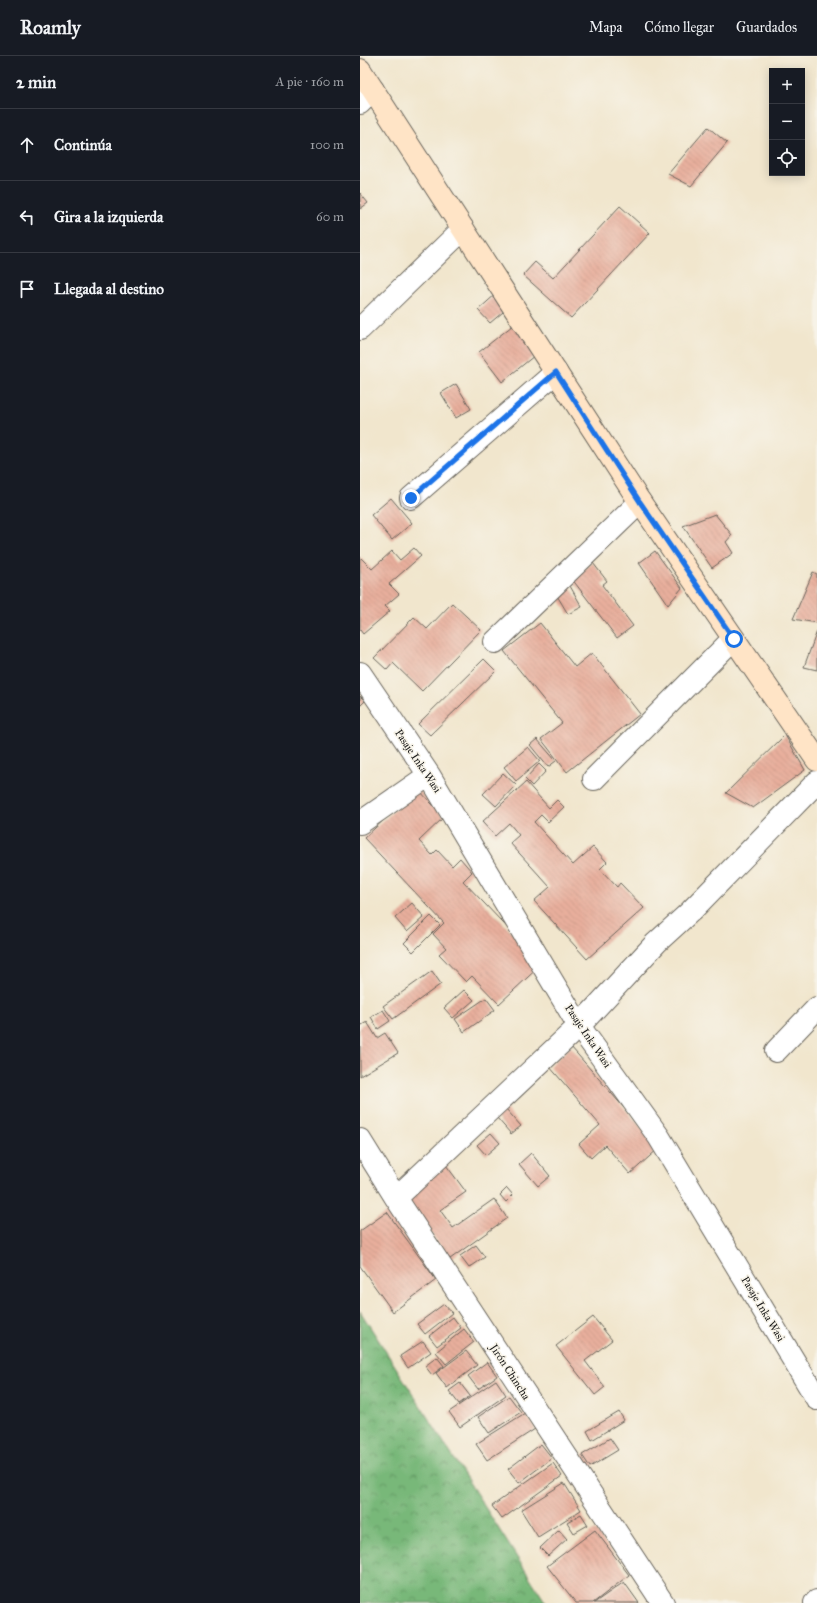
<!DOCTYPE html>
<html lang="es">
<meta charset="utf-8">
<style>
:root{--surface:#171b24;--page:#242831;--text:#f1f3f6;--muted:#9ea1a6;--line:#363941}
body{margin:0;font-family:"IM FELL Great Primer",serif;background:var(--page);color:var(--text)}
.controls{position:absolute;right:12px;top:12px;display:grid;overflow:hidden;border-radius:0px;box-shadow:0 2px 10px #0003}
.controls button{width:36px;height:36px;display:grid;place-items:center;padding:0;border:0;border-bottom:1px solid var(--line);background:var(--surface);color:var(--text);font:20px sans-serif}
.stop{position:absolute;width:12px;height:12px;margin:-9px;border:3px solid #1a73e8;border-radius:50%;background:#fff}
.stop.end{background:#1a73e8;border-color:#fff;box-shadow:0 1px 4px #0008}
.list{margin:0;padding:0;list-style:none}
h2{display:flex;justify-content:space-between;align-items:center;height:52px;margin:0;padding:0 16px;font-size:17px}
h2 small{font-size:13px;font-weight:400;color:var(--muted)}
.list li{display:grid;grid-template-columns:26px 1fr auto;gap:12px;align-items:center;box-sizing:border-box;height:72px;padding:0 16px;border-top:1px solid var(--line)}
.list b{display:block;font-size:15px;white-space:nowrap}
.list em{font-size:13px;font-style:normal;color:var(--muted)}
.icon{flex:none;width:22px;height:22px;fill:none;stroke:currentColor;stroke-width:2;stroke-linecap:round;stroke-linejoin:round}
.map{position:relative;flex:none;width:457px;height:1547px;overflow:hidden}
header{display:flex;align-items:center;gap:24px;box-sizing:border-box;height:56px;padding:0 20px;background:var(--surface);border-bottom:1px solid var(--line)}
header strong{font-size:19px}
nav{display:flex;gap:22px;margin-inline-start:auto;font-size:14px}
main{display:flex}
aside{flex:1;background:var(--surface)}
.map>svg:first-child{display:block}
.forest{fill:url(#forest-crowns);stroke:#4a6a4a}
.building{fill:url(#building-back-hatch)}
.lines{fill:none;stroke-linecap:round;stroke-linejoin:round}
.street-casing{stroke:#67635a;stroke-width:24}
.secondary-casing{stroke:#67635a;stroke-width:24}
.street{stroke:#fff;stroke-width:22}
.secondary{stroke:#ffe4c6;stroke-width:22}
.route{stroke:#1a73e8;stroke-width:5}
.labels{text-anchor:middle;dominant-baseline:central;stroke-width:3;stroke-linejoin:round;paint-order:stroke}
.street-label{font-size:11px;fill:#1c1c1c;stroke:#f7f3e8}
</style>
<header>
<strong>Roamly</strong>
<nav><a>Mapa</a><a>Cómo llegar</a><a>Guardados</a></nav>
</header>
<main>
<aside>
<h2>2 min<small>A pie · 160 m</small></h2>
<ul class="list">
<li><svg class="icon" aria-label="ahead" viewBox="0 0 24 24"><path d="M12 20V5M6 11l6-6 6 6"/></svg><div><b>Continúa</b></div><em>100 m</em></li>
<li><svg class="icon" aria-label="left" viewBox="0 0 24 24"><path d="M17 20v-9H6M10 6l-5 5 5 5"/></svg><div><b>Gira a la izquierda</b></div><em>60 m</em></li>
<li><svg class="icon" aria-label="arrive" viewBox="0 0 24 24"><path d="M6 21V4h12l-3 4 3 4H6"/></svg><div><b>Llegada al destino</b></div></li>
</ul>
</aside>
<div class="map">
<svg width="457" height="1547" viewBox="0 0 457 1547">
<defs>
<pattern id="forest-crowns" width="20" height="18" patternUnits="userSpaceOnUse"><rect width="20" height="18" fill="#78b879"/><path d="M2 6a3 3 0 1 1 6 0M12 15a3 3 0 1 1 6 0" fill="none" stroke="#629562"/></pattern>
<pattern id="building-back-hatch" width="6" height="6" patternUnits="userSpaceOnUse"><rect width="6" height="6" fill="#e8af9c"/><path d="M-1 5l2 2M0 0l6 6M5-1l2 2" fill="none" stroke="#c69686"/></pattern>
</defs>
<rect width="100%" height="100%" fill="#f7f3e8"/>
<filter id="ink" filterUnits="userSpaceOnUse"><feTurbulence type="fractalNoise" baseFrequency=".025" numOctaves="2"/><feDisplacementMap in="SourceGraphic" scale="8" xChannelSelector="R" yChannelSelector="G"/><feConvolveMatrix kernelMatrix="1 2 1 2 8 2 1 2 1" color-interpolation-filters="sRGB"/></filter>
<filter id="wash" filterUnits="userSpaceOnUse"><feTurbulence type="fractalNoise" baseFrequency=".012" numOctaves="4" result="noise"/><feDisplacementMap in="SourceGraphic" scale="16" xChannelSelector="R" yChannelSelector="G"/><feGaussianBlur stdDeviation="0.9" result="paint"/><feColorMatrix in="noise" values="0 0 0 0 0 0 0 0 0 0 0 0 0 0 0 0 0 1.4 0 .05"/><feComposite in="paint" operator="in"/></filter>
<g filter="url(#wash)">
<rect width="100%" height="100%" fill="#f1e6cd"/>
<path class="forest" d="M 0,1255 L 186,1547 L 0,1547 Z"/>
<g id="blocks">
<path class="building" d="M 348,71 L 367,87 L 331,130 L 308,118 Z
M 0,137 L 8,147 L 0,153 Z
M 260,150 L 290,177 L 211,262 L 163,219 L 175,206 L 193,222 Z
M 137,237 L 149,251 L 130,267 L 118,254 Z
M 157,266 L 180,295 L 142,326 L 119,296 Z
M 96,328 L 111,353 L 96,362 L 81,337 Z
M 31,442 L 52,467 L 32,484 L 11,459 Z
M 355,458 L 372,479 L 366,486 L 373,497 L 352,512 L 323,470 Z
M 54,492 L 61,500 L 29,528 L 39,538 L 25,550 L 30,555 L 3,578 L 0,574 L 0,501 L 12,513 L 32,495 L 40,504 Z
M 295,495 L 322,532 L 308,549 L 279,507 Z
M 233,507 L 247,525 L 242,529 L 273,570 L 257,582 L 212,523 Z
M 453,516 L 457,518 L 457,567 L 433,563 Z
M 210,530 L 222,551 L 208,558 L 196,538 Z
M 92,547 L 121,574 L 62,635 L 33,607 L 27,614 L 14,602 L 54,561 L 67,573 Z
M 180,567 L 215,611 L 232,597 L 280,658 L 207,716 L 181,683 L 202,667 L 144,595 Z
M 457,575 L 457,614 L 444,611 Z
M 124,603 L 136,615 L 70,679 L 58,668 Z
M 0,640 L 5,645 L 0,650 Z
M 425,679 L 445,714 L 393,752 L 366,737 Z
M 177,683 L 196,705 L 188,711 L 170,689 Z
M 168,691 L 180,705 L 156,725 L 144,711 Z
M 179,708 L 186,715 L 172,730 L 165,723 Z
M 143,717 L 156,729 L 136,750 L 123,738 Z
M 166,726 L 189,752 L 197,744 L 204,751 L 188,766 L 181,759 L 174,766 L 213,809 L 233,791 L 247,806 L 240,813 L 257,831 L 260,827 L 284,852 L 227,903 L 174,845 L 190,831 L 150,787 L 159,779 L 149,767 L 135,780 L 122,766 Z
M 58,733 L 84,761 L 59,785 L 72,799 L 77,794 L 92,810 L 100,802 L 112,816 L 103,825 L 182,908 L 139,948 L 112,920 L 106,926 L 79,898 L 86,892 L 73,878 L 84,867 L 4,782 Z
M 52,847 L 64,861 L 47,876 L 35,862 Z
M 71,860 L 80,869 L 53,896 L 44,887 Z
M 72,915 L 81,928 L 33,963 L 23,950 Z
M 104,934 L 114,944 L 93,962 L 84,952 Z
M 126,942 L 135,954 L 104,976 L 95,963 Z
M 23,954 L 30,965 L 18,973 L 11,961 Z
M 7,966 L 17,982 L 25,977 L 38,997 L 0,1020 L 0,970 Z
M 211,991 L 299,1092 L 270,1118 L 245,1089 L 231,1102 L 219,1088 L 240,1069 L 189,1010 Z
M 146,1053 L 161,1070 L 151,1078 L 137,1062 Z
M 131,1077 L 140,1087 L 126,1099 L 117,1089 Z
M 171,1097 L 190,1120 L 178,1130 L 159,1108 Z
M 86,1109 L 106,1136 L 80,1154 L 93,1172 L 134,1143 L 147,1162 L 90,1203 L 44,1140 Z
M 147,1132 L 153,1139 L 146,1146 L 140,1139 Z
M 27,1156 L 76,1224 L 33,1256 L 0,1210 L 0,1175 Z
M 116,1189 L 125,1201 L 109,1212 L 100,1200 Z
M 84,1248 L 92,1257 L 65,1278 L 57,1268 Z
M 93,1261 L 101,1272 L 77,1290 L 69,1280 Z
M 233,1261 L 252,1284 L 225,1305 L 245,1331 L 235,1339 L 196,1290 Z
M 104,1273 L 114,1286 L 86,1308 L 76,1296 Z
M 63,1285 L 71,1296 L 48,1312 L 40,1300 Z
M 106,1295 L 117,1309 L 87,1332 L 76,1317 Z
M 77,1301 L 84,1310 L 72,1319 L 65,1310 Z
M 127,1306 L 137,1320 L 118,1333 L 108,1320 Z
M 136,1324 L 146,1339 L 100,1371 L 89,1356 Z
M 100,1327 L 110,1340 L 99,1348 L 89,1335 Z
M 149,1340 L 161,1356 L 129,1377 L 118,1361 Z
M 259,1356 L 264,1364 L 232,1384 L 227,1375 Z
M 165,1357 L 175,1373 L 127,1404 L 116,1388 Z
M 250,1382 L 258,1394 L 230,1411 L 222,1399 Z
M 181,1388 L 192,1402 L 159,1427 L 148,1413 Z
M 193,1407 L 202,1420 L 142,1463 L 132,1450 Z
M 204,1427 L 221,1454 L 178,1481 L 161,1454 Z
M 221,1458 L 228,1469 L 214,1477 L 207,1466 Z
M 199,1474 L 207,1483 L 188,1500 L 180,1492 Z
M 235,1474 L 269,1519 L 233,1547 L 216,1547 L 187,1510 Z
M 264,1526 L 279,1547 L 234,1547 Z"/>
</g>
</g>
<g filter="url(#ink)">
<use href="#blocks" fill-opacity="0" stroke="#67635a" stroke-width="1"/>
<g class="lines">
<defs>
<path id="street" d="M 0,47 L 13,34
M 0,273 L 103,173
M 51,442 L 196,316
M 135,586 L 280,446
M 0,617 L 69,719 L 219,970 L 299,1081 L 457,1343
M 234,723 L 373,583
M 0,767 L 69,719
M 416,995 L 457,952
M 0,1084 L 36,1142 L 303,1547
M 36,1142 L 219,970 L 296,887 L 331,855 L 457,726
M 455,1547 L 457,1545"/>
<path id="secondary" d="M 0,14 L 280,446 L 457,704"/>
</defs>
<use href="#street" class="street-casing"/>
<use href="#secondary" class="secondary-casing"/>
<use href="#street" class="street"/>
<use href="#secondary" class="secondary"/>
</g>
</g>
<g class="lines" filter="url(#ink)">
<path class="route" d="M 51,442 L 196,316 L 280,446 L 374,583"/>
</g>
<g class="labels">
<g class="street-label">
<text transform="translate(58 705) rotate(56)">Pasaje Inka Wasi</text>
<text transform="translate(228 980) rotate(56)">Pasaje Inka Wasi</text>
<text transform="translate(403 1253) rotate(59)">Pasaje Inka Wasi</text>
<text transform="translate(150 1316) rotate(57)">Jirón Chincha</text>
</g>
</g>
</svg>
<div class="controls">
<button>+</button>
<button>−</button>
<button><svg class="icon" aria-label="locate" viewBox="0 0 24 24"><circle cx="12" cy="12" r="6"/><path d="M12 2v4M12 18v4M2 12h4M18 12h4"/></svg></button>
</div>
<div class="stop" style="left:374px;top:583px"></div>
<div class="stop end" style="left:51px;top:442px"></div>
</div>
</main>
